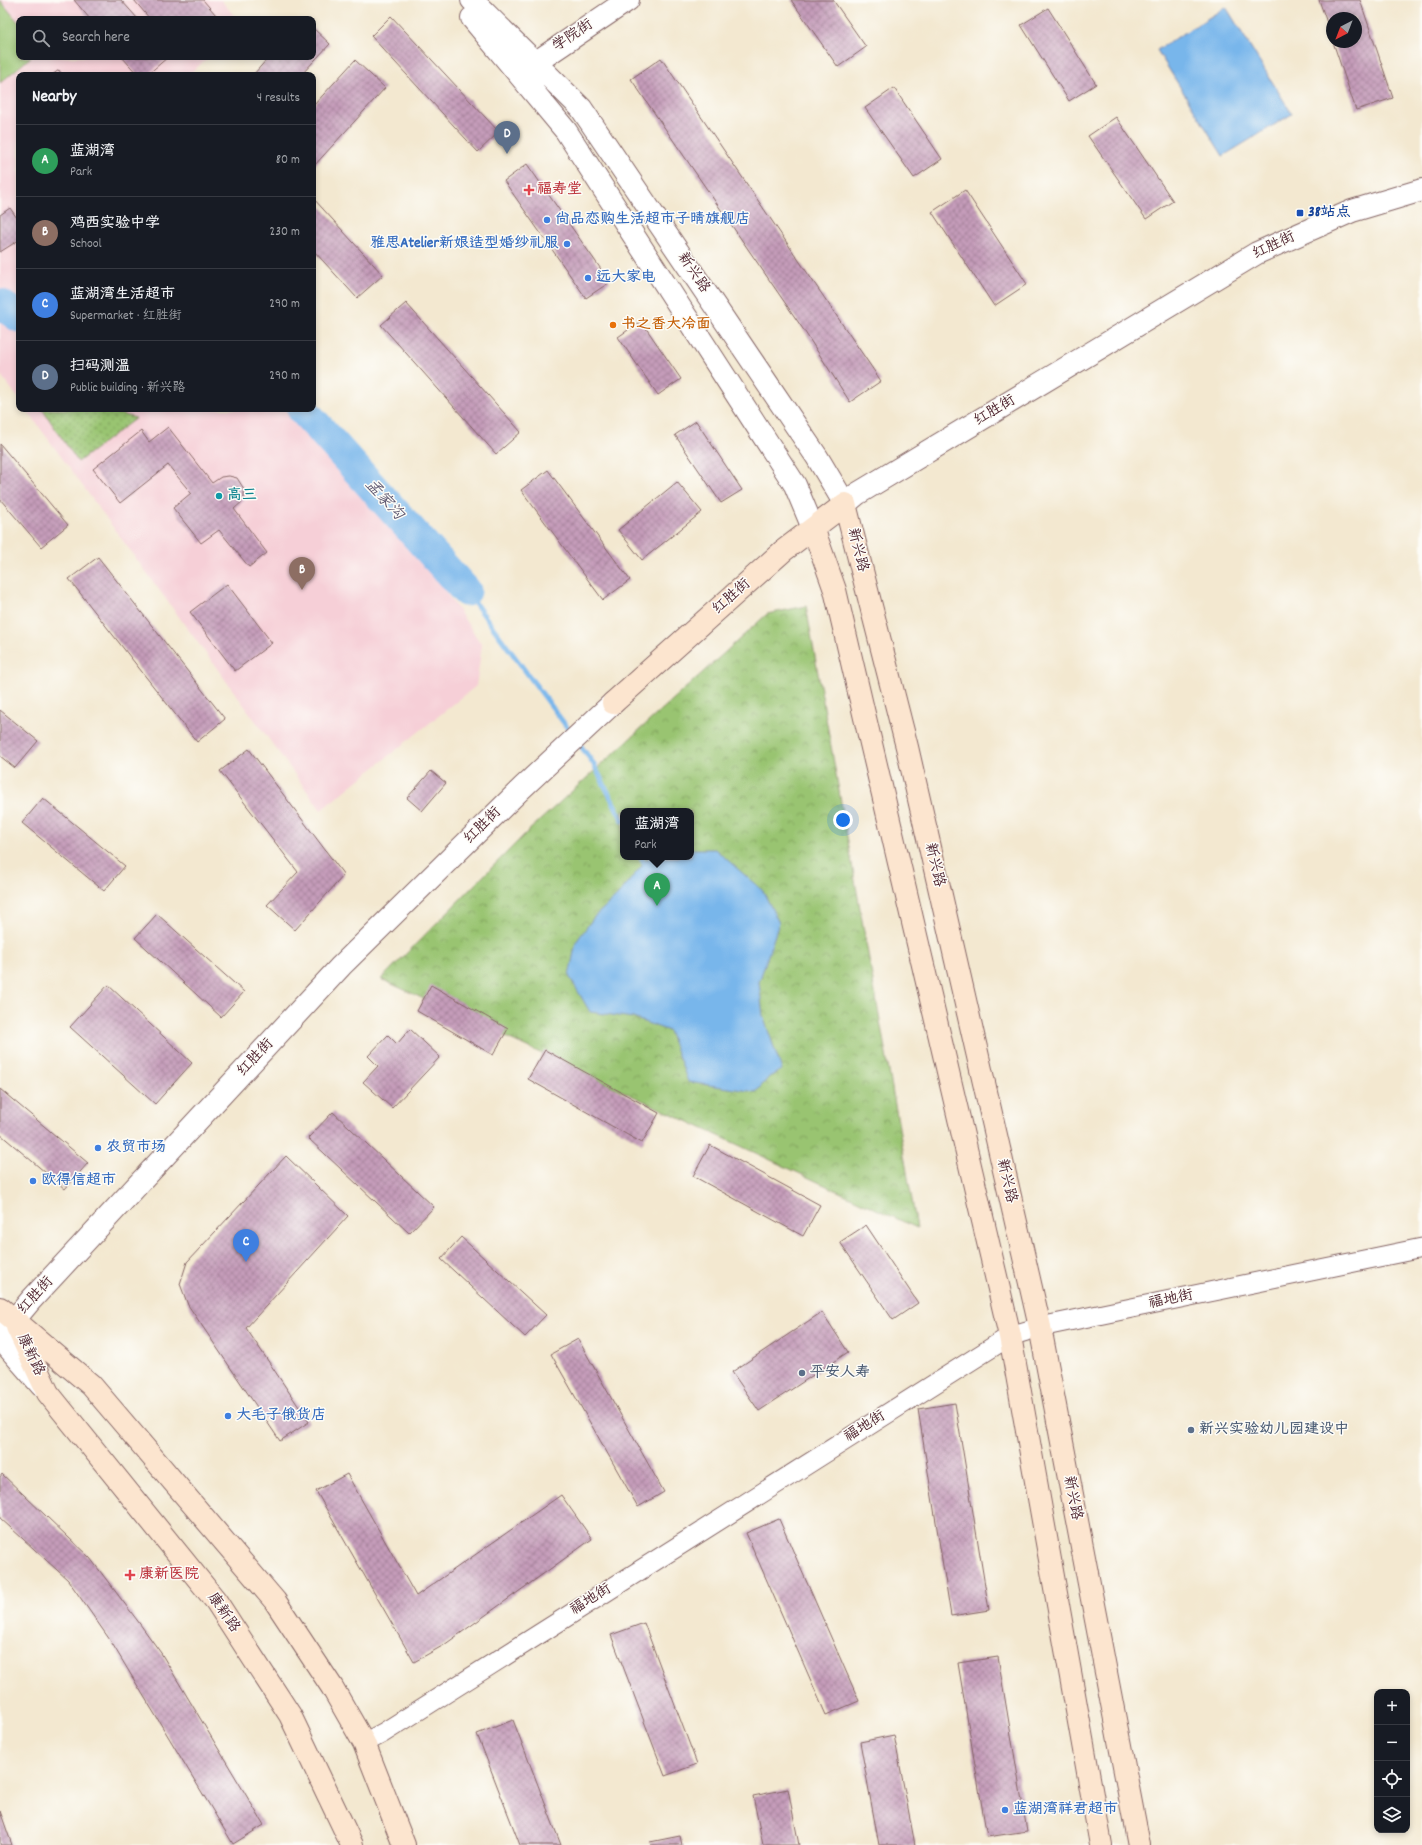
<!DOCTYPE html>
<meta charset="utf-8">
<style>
:root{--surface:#171b24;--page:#20242c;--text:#f1f3f6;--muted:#9ea1a6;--line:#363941;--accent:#7c3aed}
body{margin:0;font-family:Dekko,"LXGW WenKai TC",sans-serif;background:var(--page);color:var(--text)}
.controls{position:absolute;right:12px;bottom:12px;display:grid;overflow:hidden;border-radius:8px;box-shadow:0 2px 6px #0003}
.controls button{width:36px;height:36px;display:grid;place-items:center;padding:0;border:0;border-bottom:1px solid var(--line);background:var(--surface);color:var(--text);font:20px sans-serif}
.compass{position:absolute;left:1326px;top:12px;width:36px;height:36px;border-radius:50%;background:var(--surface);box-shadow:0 2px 6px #0003;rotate:222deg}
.you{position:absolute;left:843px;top:820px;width:14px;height:14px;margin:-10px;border:3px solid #fff;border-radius:50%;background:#1a73e8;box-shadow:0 0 0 6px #1a73e833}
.badge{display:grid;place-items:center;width:26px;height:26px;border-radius:50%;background:var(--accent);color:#fff;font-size:13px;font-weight:700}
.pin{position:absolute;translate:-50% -33px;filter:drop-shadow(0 1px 2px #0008)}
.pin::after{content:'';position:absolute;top:21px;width:14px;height:12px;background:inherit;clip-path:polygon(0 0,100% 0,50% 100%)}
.popup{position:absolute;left:620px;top:808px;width:74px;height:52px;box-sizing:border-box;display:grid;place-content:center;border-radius:8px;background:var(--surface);filter:drop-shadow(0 1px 3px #0005);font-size:13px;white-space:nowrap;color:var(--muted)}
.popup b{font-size:15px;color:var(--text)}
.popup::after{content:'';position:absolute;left:50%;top:100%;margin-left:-8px;border:8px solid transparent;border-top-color:var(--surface)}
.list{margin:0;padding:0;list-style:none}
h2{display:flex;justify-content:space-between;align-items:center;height:52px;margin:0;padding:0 16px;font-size:17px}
h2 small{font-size:13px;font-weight:400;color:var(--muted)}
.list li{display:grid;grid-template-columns:26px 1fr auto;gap:12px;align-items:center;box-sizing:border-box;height:72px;padding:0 16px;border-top:1px solid var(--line)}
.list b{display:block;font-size:15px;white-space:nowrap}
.list p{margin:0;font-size:13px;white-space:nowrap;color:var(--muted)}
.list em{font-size:13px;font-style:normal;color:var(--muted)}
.icon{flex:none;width:22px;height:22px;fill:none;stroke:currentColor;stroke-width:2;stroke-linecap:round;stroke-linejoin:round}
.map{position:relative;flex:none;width:1422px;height:1845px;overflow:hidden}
.search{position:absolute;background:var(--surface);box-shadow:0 2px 6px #0003;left:16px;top:16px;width:300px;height:44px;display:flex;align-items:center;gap:10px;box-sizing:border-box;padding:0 14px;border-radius:8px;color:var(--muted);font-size:15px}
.panel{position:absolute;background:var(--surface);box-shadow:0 2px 6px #0003;left:16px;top:72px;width:300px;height:340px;border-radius:8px}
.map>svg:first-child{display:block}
.built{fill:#f6cfd7}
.grass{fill:url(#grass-dots);stroke:#72724e}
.park{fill:url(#park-crowns);stroke:#72724e;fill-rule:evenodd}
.pitch{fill:#99c471;stroke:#72724e}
.water{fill:#78b6eb;stroke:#616a8b}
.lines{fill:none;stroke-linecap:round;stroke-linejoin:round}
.stream{stroke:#78b6eb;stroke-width:5}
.river{stroke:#78b6eb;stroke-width:31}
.building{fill:url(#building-cross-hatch)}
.minor-casing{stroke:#856565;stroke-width:21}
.tertiary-casing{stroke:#856565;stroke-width:24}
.secondary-casing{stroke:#856565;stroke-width:24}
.minor{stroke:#fff;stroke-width:19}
.tertiary{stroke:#fff;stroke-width:22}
.secondary{stroke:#fce5cf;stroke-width:22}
.health-dot{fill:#e0444e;stroke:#fdfcf7;stroke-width:1.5}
.transit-dot{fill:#1a4fb4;stroke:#fdfcf7;stroke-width:1.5}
.shop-dot{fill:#3f7fe0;stroke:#fdfcf7;stroke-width:1.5}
.food-dot{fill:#e8710a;stroke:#fdfcf7;stroke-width:1.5}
.culture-dot{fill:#0f9aa8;stroke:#fdfcf7;stroke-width:1.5}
.service-dot{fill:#5c6f8a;stroke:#fdfcf7;stroke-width:1.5}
.labels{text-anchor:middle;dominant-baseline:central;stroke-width:3;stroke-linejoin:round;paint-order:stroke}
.street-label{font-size:15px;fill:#4a1f2b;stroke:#fdfcf7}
.health-label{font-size:15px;font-weight:bold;fill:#be3a42;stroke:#fdfcf7;text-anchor:start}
.transit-label{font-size:15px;font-weight:bold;fill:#164399;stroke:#fdfcf7;text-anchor:start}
.shop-label{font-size:15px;font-weight:bold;fill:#366cbe;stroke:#fdfcf7;text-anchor:start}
.food-label{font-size:15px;font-weight:bold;fill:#c56008;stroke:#fdfcf7;text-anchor:start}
.culture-label{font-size:15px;font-weight:bold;fill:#0d838f;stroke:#fdfcf7;text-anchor:start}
.service-label{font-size:15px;font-weight:bold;fill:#4e5e75;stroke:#fdfcf7;text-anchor:start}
.water-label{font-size:16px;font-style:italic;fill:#5a546e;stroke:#fdfcf7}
</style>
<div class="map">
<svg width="1422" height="1845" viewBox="0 0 1422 1845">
<defs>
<pattern id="grass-dots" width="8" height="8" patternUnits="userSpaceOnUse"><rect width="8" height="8" fill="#99c471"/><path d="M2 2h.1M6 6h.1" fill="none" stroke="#7f9f5d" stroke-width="1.8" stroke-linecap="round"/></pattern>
<pattern id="park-crowns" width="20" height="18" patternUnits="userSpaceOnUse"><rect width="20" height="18" fill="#99c471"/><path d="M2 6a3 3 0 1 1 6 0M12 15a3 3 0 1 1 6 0" fill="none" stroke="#7f9f5d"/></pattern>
<pattern id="building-cross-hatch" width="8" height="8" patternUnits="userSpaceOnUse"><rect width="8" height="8" fill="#c59cba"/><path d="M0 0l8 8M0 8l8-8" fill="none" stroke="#a27f97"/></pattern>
</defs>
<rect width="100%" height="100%" fill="#fdfcf7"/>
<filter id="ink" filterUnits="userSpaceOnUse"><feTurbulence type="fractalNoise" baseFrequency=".025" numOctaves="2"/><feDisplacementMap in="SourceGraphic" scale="8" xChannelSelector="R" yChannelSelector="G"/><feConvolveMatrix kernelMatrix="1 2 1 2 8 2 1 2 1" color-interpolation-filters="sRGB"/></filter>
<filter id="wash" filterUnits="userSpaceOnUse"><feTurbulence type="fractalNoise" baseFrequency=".012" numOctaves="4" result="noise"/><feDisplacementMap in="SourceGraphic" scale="16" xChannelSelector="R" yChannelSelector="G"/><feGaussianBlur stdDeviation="0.9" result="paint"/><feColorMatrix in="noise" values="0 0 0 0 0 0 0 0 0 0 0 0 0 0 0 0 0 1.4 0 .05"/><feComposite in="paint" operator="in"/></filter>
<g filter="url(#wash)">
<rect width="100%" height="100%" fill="#f3e8d0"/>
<path class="built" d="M 0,0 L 221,0 L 237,19 L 19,19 L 19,57 L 209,57 L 188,75 L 19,75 L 19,399 L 0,374 Z
M 26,409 L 299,409 L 407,535 L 482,645 L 476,686 L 321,810 Z"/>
<path class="grass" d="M 42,409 L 101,409 L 136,418 L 78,462 Z"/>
<path class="park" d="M 806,606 L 917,1228 L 381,979 L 527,832 L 767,614 ZM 623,811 L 691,811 L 691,857 L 623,857 Z"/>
<path class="pitch" d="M 0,0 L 19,23 L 19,57 L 31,57 L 0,83 Z"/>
<path class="water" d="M 1226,7 L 1292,114 L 1223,156 L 1157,50 Z
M 691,849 L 715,849 L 763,891 L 779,923 L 759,982 L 763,1016 L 782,1070 L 769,1077 L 756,1092 L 688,1082 L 669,1031 L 633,1018 L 590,1012 L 569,976 L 576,942 L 594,917 L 618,895 L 649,857 L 691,857 Z"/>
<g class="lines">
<path class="stream" d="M 466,591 L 572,734
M 578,742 L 593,763 L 623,821
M 641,857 L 647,868"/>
<path class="river" d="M 0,304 L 19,317
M 302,409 L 466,591"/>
</g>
<g id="blocks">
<path class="building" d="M 74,0 L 121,0 L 138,19 L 90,19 Z
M 134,0 L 203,0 L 216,15 L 212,19 L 150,19 Z
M 791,0 L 833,0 L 866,47 L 838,67 Z
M 1319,0 L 1360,0 L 1393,98 L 1356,110 L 1333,42 L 1356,42 L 1356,18 L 1332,18 L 1332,37 Z
M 1048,8 L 1096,84 L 1069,101 L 1021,25 Z
M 391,16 L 499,132 L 478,152 L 371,36 Z
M 313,28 L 330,44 L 301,75 L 253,75 L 269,57 L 313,57 Z
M 122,57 L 168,57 L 147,75 L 138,75 Z
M 661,58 L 881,381 L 850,402 L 803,329 L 631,79 Z
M 355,60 L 385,88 L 313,167 L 313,106 Z
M 59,70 L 62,75 L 52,75 Z
M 894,88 L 942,159 L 914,178 L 865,108 Z
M 1116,117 L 1173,201 L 1146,219 L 1088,136 Z
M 527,164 L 610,282 L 586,298 L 504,181 Z
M 965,190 L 1027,284 L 994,306 L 932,212 Z
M 313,198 L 383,275 L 357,298 L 313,250 Z
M 10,208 L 19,221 L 19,240 L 0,252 L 0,215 Z
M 406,303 L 521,432 L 496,454 L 381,325 Z
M 641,321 L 681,379 L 658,395 L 618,337 Z
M 696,421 L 742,490 L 721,503 L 675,435 Z
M 168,427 L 212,483 L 221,477 L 229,476 L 237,478 L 244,489 L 244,500 L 234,509 L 267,553 L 249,567 L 219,530 L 201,543 L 173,508 L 191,493 L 168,465 L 120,503 L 93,469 L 141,431 L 149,442 Z
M 0,444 L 68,525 L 41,547 L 0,499 Z
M 548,470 L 630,580 L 603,600 L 521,490 Z
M 677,482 L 702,512 L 642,560 L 618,530 Z
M 98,557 L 225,719 L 197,742 L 69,579 Z
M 227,584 L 272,643 L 235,671 L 190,612 Z
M 0,710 L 38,741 L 15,768 L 0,756 Z
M 249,749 L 344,875 L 295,930 L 267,905 L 298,872 L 220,771 Z
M 431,771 L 446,783 L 422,811 L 407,798 Z
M 43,798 L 125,866 L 104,891 L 22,823 Z
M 157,914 L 244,992 L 221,1017 L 135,938 Z
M 108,985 L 192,1063 L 155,1104 L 70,1027 Z
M 431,985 L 508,1029 L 493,1055 L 417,1011 Z
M 410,1029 L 440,1057 L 392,1108 L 363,1082 L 378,1066 L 368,1056 L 388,1035 L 397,1044 Z
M 545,1050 L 659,1113 L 642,1143 L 528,1079 Z
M 0,1089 L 88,1163 L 65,1189 L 0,1134 Z
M 333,1112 L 434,1207 L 409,1233 L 308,1138 Z
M 710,1145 L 820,1205 L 803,1236 L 693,1176 Z
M 286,1156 L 348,1216 L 246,1328 L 309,1422 L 280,1441 L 188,1305 L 180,1284 L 187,1262 Z
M 866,1225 L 918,1303 L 893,1320 L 840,1242 Z
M 461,1237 L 546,1315 L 525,1337 L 441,1259 Z
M 822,1312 L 848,1352 L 759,1411 L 732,1372 Z
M 578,1339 L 664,1492 L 638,1507 L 551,1354 Z
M 955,1403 L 989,1610 L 951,1616 L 918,1409 Z
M 2,1474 L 90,1558 L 137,1620 L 161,1653 L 264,1825 L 233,1844 L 110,1640 L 68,1580 L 0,1518 L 0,1477 Z
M 347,1474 L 416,1596 L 561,1495 L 592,1539 L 444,1645 L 414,1662 L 316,1491 Z
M 779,1519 L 859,1701 L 826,1715 L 746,1533 Z
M 644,1623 L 697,1764 L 665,1776 L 611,1635 Z
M 998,1657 L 1027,1831 L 987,1837 L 958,1663 Z
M 513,1720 L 561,1845 L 520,1845 L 477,1734 Z
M 894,1735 L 915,1845 L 879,1845 L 860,1742 Z
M 788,1789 L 799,1845 L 763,1845 L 753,1796 Z
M 0,1811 L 12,1845 L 0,1845 Z
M 680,1836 L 682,1845 L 651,1845 L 650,1842 Z"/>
</g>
</g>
<g filter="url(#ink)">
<use href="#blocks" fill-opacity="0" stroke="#856565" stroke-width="1"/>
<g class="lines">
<defs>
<path id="minor" d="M 364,1743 L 383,1733 L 1010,1336 L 1040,1327 L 1422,1248"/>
<path id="tertiary" d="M 472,0 L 581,108 L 817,457 L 845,504 L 857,494 L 1257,253 L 1352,211 L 1422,190
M 472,18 L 566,131 L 795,485 L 813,528
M 523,71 L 628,0
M 0,1337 L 31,1300 L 341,966 L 522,788 L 613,703
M 0,1338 L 41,1385"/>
<path id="secondary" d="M 813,528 L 835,590 L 1010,1336 L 1101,1845
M 613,703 L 783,551 L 845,504 L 907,747 L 1040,1327 L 1139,1845
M 0,1308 L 91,1385 L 275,1601 L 332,1687 L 364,1743 L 404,1845
M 17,1327 L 48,1393 L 216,1601 L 290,1715 L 352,1845"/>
</defs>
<use href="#minor" class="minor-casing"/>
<use href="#tertiary" class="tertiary-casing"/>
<use href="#secondary" class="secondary-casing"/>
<use href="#minor" class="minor"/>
<use href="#tertiary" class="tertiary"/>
<use href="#secondary" class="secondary"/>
</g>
</g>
<g class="health-dot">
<path d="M527 184h4v4h4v4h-4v4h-4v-4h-4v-4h4z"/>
<path d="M128 1569h4v4h4v4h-4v4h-4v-4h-4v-4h4z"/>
</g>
<rect class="transit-dot" x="1296" y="209" width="8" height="8" rx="2"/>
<g class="shop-dot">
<circle cx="547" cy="220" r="4"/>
<circle cx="567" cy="244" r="4"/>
<circle cx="588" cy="278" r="4"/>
<circle cx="98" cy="1148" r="4"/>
<circle cx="33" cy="1181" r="4"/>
<circle cx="228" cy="1416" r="4"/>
<circle cx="1005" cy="1810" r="4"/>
</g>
<circle class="food-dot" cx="613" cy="325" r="4"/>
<circle class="culture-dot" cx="219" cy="496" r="4"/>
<g class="service-dot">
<circle cx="802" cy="1373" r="4"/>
<circle cx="1191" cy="1430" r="4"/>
</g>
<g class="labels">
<g class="street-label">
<text transform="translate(573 36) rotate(-34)">学院街</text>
<text transform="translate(1274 246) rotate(-25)">红胜街</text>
<text transform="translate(693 273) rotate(56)">新兴路</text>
<text transform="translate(995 411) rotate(-31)">红胜街</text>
<text transform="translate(857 550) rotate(76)">新兴路</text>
<text transform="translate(732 597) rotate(-42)">红胜街</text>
<text transform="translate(483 826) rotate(-45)">红胜街</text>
<text transform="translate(934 865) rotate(77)">新兴路</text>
<text transform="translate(256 1058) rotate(-47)">红胜街</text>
<text transform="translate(1006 1181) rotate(77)">新兴路</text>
<text transform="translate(36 1296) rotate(-48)">红胜街</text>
<text transform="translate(1171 1300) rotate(-12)">福地街</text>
<text transform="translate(30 1355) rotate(65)">康新路</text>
<text transform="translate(865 1427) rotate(-32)">福地街</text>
<text transform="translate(1072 1498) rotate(79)">新兴路</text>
<text transform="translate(591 1600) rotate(-32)">福地街</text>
<text transform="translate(223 1613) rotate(55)">康新路</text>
</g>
<g class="health-label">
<text x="537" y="190">福寿堂</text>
<text x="139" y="1575">康新医院</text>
</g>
<g class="transit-label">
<text x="1308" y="213">38站点</text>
</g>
<g class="shop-label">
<text x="555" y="220">尚品恋购生活超市子晴旗舰店</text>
<text x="559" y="244" text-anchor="end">雅思Atelier新娘造型婚纱礼服</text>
<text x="596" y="278">远大家电</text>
<text x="106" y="1148">农贸市场</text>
<text x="41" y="1181">欧得信超市</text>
<text x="236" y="1416">大毛子俄货店</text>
<text x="1013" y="1810">蓝湖湾祥君超市</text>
</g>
<g class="food-label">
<text x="621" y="325">书之香大冷面</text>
</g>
<g class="culture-label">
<text x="227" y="496">高三</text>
</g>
<g class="service-label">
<text x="810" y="1373">平安人寿</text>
<text x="1199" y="1430">新兴实验幼儿园建设中</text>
</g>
<g class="water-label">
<text transform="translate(384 500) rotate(48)">孟家沟</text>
</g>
</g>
</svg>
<div class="controls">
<button>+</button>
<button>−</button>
<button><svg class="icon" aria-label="locate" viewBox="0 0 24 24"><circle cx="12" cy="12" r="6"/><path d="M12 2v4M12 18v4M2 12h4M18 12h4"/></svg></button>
<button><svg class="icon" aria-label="layers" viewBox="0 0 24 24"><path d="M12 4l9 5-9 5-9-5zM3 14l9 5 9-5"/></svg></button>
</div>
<svg class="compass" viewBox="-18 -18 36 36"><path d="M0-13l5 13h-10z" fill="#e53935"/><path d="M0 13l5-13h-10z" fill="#9ea1a6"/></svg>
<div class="you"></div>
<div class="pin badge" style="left:657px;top:906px;background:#2e9e5b">A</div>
<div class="popup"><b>蓝湖湾</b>Park</div>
<div class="pin badge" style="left:302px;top:590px;background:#8d6e63">B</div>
<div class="pin badge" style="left:246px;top:1262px;background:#3f7fe0">C</div>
<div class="pin badge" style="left:507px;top:154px;background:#5c6f8a">D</div>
<div class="search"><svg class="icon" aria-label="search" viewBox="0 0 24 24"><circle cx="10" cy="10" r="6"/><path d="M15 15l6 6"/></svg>Search here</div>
<section class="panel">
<h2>Nearby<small>4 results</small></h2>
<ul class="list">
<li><span class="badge" style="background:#2e9e5b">A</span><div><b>蓝湖湾</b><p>Park</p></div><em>80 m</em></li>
<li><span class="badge" style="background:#8d6e63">B</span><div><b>鸡西实验中学</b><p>School</p></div><em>230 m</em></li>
<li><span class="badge" style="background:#3f7fe0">C</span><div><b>蓝湖湾生活超市</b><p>Supermarket · 红胜街</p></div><em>290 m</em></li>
<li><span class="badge" style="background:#5c6f8a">D</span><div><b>扫码测温</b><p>Public building · 新兴路</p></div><em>290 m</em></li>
</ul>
</section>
</div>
